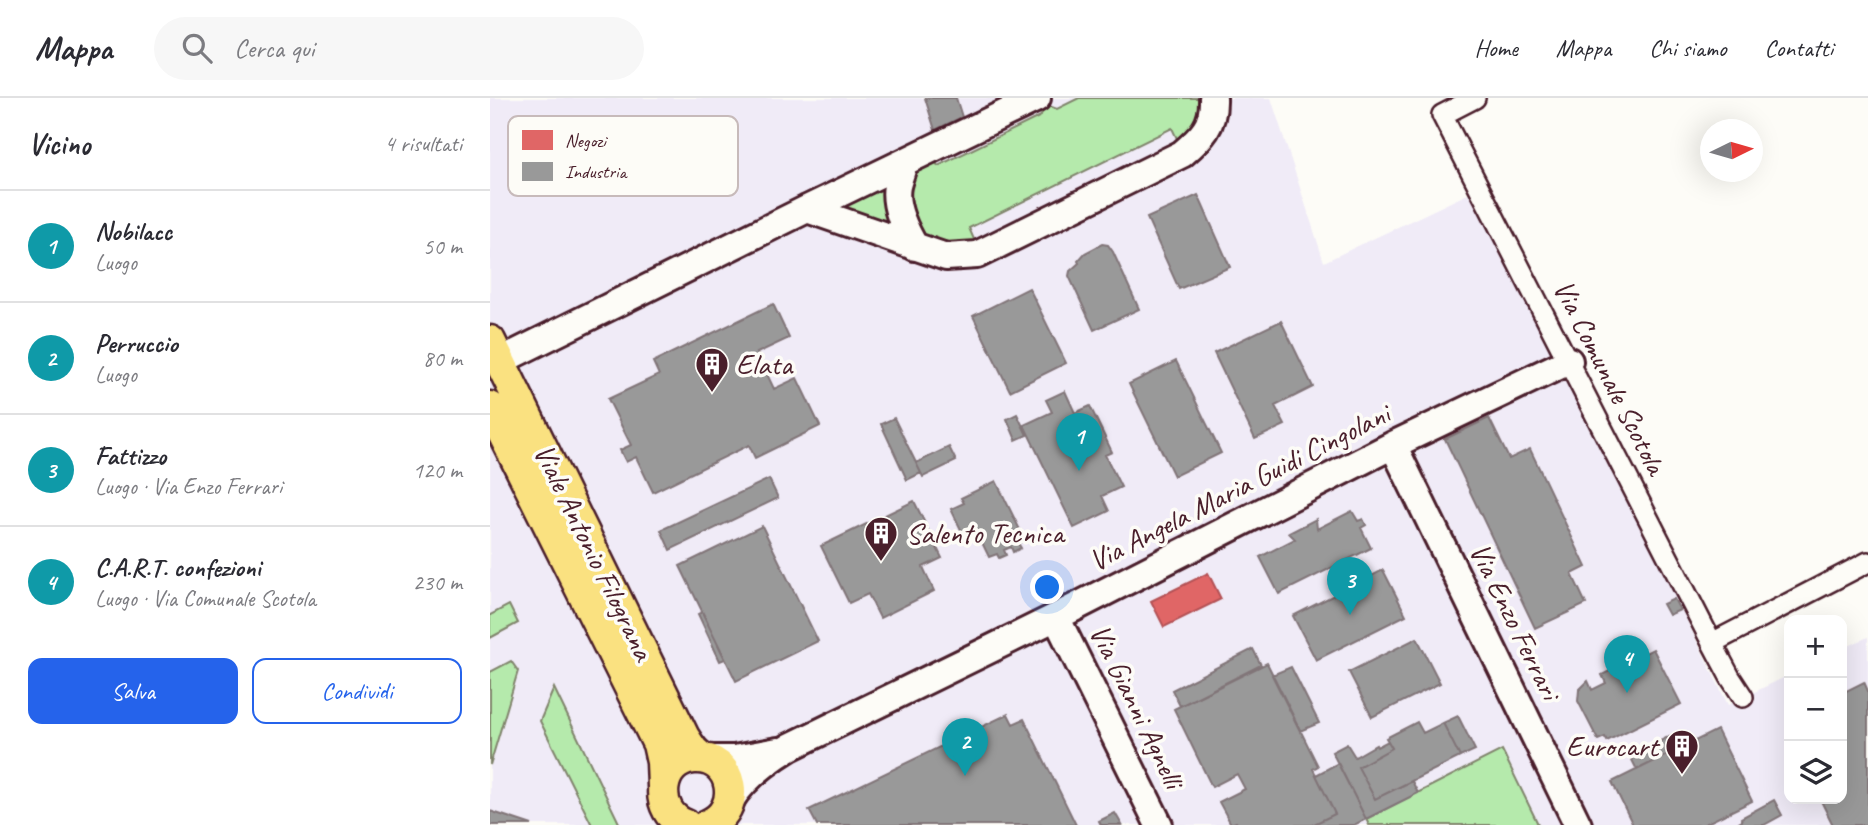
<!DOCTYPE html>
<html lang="it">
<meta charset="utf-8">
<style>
:root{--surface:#fff;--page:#f7f7f7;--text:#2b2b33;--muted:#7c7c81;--line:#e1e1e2;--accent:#2563eb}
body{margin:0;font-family:Caveat,sans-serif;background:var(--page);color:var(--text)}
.controls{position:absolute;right:21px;bottom:21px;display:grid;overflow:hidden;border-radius:14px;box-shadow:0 7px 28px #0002}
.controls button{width:63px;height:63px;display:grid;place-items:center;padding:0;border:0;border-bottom:2px solid var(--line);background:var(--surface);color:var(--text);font:35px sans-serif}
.compass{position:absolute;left:1210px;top:21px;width:63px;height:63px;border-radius:50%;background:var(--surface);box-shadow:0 7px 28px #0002;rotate:85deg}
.you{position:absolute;left:558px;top:490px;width:24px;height:24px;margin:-18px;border:5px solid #fff;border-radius:50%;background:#1a73e8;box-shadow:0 0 0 10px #1a73e833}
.badge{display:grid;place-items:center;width:46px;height:46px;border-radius:50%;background:var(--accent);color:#fff;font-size:23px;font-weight:700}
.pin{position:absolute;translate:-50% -58px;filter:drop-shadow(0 2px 4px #0008)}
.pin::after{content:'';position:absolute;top:37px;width:24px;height:21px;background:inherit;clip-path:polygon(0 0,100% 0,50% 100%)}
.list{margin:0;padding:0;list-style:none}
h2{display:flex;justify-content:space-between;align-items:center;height:91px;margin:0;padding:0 28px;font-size:30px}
h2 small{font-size:23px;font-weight:400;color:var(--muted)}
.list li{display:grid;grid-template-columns:46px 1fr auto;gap:21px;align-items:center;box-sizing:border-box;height:112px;padding:0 28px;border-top:2px solid var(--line)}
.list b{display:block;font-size:26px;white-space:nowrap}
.list p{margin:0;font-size:23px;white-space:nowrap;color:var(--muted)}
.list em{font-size:23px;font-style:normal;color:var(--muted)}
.actions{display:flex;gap:14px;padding:21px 28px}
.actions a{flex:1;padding:16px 0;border:2px solid var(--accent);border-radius:14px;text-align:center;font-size:24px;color:var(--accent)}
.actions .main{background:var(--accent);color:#fff}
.icon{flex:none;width:38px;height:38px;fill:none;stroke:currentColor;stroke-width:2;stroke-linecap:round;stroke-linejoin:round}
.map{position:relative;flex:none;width:1378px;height:727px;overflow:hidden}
header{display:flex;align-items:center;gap:42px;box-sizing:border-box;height:98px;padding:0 35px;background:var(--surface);border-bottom:2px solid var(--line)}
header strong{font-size:33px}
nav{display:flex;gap:38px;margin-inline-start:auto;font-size:24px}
.search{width:490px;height:63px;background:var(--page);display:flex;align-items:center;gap:18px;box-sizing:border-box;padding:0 24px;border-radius:38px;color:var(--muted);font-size:26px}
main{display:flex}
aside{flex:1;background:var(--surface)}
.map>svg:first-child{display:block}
.built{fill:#f0ebf7}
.green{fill:#b5eaac;stroke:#80846c;stroke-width:2}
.shops{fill:#e06666;stroke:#b35154;stroke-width:2}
.industry{fill:#999;stroke:#817478;stroke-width:2}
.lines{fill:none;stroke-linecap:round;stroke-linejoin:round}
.street-casing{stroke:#4a1f2b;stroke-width:24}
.secondary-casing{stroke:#4a1f2b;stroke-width:32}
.primary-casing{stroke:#4a1f2b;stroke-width:35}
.street{stroke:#fdfcf7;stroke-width:19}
.secondary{stroke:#fdfcf7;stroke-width:26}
.primary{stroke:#fae180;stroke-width:30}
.labels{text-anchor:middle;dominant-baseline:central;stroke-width:7;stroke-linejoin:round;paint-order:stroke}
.poi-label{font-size:30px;fill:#4a1f2b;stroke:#fdfcf7;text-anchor:start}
.street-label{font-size:30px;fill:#4a1f2b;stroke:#fdfcf7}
.key{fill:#fdfcf7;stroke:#c7baba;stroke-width:2}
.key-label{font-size:19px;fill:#4a1f2b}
</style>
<header>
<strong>Mappa</strong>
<div class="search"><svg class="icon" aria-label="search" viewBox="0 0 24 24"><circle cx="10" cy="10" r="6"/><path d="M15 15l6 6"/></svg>Cerca qui</div>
<nav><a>Home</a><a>Mappa</a><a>Chi siamo</a><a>Contatti</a></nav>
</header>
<main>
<aside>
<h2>Vicino<small>4 risultati</small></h2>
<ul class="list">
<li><span class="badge" style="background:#0f9aa8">1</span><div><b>Nobilacc</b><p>Luogo</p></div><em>50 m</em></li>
<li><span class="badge" style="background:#0f9aa8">2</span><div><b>Perruccio</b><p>Luogo</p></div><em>80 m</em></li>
<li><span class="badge" style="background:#0f9aa8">3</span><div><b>Fattizzo</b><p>Luogo · Via Enzo Ferrari</p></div><em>120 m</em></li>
<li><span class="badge" style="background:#0f9aa8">4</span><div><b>C.A.R.T. confezioni</b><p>Luogo · Via Comunale Scotola</p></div><em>230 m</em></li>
</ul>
<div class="actions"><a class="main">Salva</a><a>Condividi</a></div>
</aside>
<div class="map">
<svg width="1378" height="727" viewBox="0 0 1378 727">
<rect width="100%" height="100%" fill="#fdfcf7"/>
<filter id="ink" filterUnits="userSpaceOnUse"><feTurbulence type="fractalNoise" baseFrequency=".0143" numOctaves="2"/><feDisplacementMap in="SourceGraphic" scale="14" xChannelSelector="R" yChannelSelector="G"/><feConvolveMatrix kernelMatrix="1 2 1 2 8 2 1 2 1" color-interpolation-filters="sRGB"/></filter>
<g filter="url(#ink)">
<path class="built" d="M 0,0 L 781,0 L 834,164 L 986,92 L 1238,607 L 1299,577 L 1299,701 L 1352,701 L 1352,551 L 1378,539 L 1378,727 L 0,727 Z"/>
<path class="green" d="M 589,0 L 715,0 L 713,19 L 689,45 L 682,30 L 479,130 L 486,146 C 475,149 454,149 443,144 C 423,136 413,101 422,82 C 426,73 435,64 443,59 L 448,68 L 551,18 L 554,6 L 567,11 Z
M 401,82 L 407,133 L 343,110 Z
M 19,507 L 28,525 L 0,540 L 0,517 Z
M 21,563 L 28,573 L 0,667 L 0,574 Z
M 64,590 L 130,727 L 102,727 L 50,623 Z
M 1012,652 L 1048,726 L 1045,727 L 879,727 L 876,721 Z"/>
<path class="shops" d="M 718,475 L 731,501 L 674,529 L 661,503 Z"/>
<path class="industry" d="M 435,0 L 466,0 L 472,19 L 445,32 Z
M 708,97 L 740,169 L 689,191 L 657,120 Z
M 612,146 L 618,147 L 623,154 L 649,211 L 604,232 L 579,178 L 580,173 L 589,165 L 588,163 L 595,155 Z
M 539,190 L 576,265 L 520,293 L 483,218 Z
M 283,206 L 299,240 L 267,255 L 284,291 L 307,280 L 330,328 L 265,360 L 259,347 L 163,394 L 146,359 L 136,364 L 130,352 L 141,347 L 118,301 L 169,277 L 163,264 Z
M 791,223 L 823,289 L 785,308 L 795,327 L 765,341 L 724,255 Z
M 686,263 L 731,355 L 684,378 L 639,286 Z
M 575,293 L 585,315 L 600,308 L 622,354 L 615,357 L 631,389 L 612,398 L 619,413 L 584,430 L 534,327 L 562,314 L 556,302 Z
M 527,316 L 537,337 L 526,342 L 517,321 Z
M 404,320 L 431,375 L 417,382 L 391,326 Z
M 999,320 L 1019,361 L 1040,351 L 1096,469 L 1082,476 L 1096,506 L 1045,530 L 955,341 Z
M 459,349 L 466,363 L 433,379 L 426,365 Z
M 279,381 L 288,400 L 180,452 L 171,432 Z
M 506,383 L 535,442 L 528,445 L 531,450 L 523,454 L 521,449 L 514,452 L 516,457 L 509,460 L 507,456 L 499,459 L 486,432 L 474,438 L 461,411 L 474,405 L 471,400 Z
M 424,403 L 452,460 L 433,469 L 444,493 L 390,520 L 378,496 L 359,505 L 331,448 Z
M 862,413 L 868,423 L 873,421 L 876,427 L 871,430 L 881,450 L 789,496 L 770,459 L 805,441 L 799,435 L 826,421 L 827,431 Z
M 272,428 L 328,543 L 246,583 L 190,468 Z
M 893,472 L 916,517 L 826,562 L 803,518 Z
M 1184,501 L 1190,512 L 1179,517 L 1173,506 Z
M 212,514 L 235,561 L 230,563 L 208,516 Z
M 927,540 L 950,585 L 882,619 L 859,574 Z
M 763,551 L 771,567 L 690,608 L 682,592 Z
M 1163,551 L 1191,606 L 1117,643 L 1115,639 L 1108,642 L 1088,603 L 1089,592 L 1098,583 L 1102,592 L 1116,585 L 1112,577 Z
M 777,565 L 828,668 L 823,671 L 845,716 L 822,727 L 762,727 L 762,726 L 748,727 L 746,724 L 741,726 L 729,704 L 755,691 L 747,676 L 722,689 L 684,611 Z
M 801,569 L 829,625 L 810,633 L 782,577 Z
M 1374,584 L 1378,593 L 1378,727 L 1343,727 L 1330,701 L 1352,701 L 1352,595 Z
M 518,616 L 523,626 L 534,621 L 586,727 L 327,727 L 319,712 Z
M 968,618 L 985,652 L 970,659 L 953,625 Z
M 927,624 L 933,635 L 953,625 L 970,659 L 885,701 L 868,669 L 902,650 L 896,640 Z
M 1227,632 L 1262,703 L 1213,727 L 1143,727 L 1122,684 Z
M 1186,635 L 1193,649 L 1147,672 L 1140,658 Z
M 898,643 L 902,650 L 868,669 L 885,701 L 922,683 L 928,695 L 876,721 L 842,654 L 857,646 L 865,659 L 886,647 L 887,649 Z
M 848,665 L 876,721 L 864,727 L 822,727 L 845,716 L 826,677 Z
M 1284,702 L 1292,717 L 1274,727 L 1245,727 L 1252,723 L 1251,720 Z
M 0,713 L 42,727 L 0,727 Z
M 625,715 L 632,727 L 611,727 L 609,723 Z"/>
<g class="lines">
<defs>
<path id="street" d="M 985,0 L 952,17 L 1222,545 L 1240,579 L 1253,599
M 1222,545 L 1378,464"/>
<path id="secondary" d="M 414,65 C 412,72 409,80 407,88 C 403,108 415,132 425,149
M 317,111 L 456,159 L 487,157 L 692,56 C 712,39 724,28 723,0
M 10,263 L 317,111 L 547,0
M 903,347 L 1088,727
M 566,519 L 669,727
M 215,661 L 244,661 L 288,653
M 240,703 C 254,680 277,663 300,649 L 566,519 L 903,347 L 1079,263"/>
<path id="primary" d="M 0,243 L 194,639 C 200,648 204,657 215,661
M 0,309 L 168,646 L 172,664 L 173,689
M 196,727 C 162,715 167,663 204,660 C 244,657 254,713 217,727"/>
</defs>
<use href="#street" class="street-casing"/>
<use href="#secondary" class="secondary-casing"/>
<use href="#primary" class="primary-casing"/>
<use href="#street" class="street"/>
<use href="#secondary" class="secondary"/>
<use href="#primary" class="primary"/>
</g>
</g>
<defs>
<symbol id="building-pin" viewBox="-11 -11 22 30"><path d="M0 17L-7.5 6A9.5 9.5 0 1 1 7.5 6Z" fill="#4a1f2b" stroke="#fdfcf7"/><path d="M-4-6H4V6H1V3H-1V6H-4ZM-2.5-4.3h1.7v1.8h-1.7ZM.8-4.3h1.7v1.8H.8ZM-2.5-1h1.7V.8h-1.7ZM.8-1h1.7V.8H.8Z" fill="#fff"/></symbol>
</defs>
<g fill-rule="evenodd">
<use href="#building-pin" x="203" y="247" width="38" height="52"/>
<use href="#building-pin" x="372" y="416" width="38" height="52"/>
<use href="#building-pin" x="1173" y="629" width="38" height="52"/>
</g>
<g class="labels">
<g class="poi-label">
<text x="246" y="266">Elata</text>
<text x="416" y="435">Salento Tecnica</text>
<text x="1168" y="648" text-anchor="end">Eurocart</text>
</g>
<g class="street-label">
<text transform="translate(1120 279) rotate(63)">Via Comunale Scotola</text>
<text transform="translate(749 389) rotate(-27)">Via Angela Maria Guidi Cingolani</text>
<text transform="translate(104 454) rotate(64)">Viale Antonio Filograna</text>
<text transform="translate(1025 523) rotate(64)">Via Enzo Ferrari</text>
<text transform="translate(647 608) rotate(64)">Via Gianni Agnelli</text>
</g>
</g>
<rect x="18" y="18" width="230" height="80" rx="10" class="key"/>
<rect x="32" y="32" width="31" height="20" fill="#e06666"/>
<rect x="32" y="64" width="31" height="19" fill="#999"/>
<g class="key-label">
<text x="75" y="49">Negozi</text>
<text x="75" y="80">Industria</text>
</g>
</svg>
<div class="controls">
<button>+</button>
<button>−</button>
<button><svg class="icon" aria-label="layers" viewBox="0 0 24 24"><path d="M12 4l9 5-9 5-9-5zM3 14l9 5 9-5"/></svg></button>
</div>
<svg class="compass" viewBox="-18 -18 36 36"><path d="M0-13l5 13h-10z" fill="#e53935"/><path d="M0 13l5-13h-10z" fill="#7c7c81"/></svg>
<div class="you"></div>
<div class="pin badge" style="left:589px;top:373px;background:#0f9aa8">1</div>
<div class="pin badge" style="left:475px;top:678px;background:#0f9aa8">2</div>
<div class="pin badge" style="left:860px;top:517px;background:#0f9aa8">3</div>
<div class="pin badge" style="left:1137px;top:595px;background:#0f9aa8">4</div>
</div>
</main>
